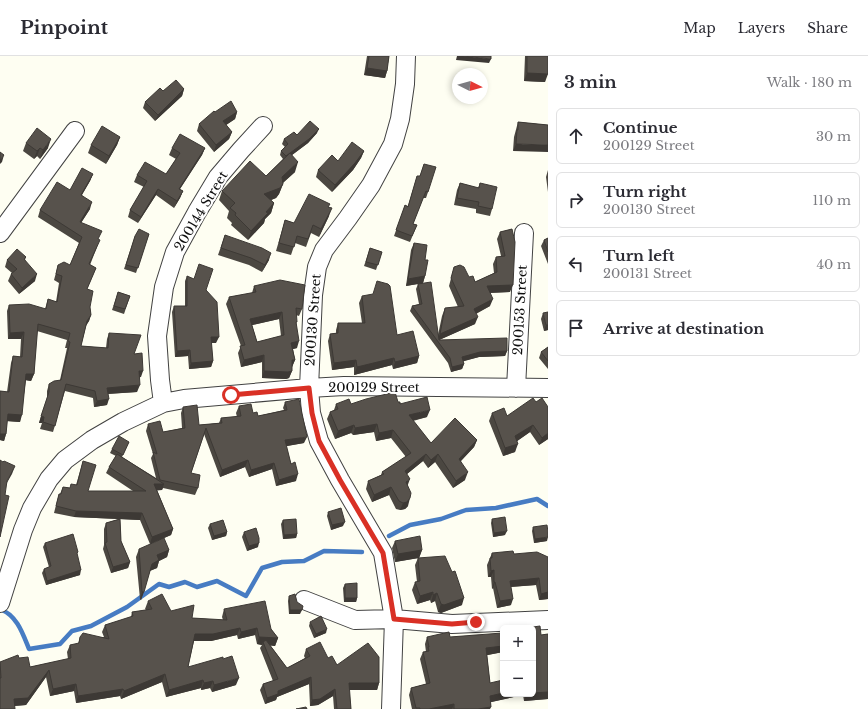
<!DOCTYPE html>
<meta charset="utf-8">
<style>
:root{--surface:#fff;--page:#f2f2f3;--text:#2b2b33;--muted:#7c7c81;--line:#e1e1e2}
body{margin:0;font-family:"Libre Baskerville",serif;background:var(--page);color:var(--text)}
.controls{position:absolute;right:12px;bottom:12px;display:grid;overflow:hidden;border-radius:6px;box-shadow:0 2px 6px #0003}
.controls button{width:36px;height:36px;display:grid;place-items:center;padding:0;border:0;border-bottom:1px solid var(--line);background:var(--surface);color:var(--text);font:20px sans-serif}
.compass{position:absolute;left:452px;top:12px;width:36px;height:36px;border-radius:50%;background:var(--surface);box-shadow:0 2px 6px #0003;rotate:95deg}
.stop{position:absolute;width:12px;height:12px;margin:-9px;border:3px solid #d93025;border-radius:50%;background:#fff}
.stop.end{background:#d93025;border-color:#fff;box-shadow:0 1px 4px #0008}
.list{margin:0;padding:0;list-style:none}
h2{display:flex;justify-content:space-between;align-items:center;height:52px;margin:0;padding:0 16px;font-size:17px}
h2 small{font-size:13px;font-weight:400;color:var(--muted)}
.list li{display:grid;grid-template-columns:26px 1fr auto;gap:12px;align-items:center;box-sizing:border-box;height:56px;margin:0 8px 8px;padding:0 8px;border:1px solid var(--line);border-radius:6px}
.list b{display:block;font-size:15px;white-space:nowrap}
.list p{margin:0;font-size:13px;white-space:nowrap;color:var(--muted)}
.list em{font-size:13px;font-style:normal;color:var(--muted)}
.icon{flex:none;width:22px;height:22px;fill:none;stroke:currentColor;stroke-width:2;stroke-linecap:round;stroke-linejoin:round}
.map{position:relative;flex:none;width:548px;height:653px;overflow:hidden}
header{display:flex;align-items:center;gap:24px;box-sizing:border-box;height:56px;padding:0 20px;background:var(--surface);border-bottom:1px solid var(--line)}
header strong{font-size:19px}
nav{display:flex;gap:22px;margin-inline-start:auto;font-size:14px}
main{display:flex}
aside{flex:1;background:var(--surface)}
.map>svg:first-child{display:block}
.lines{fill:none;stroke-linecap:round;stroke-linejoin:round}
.stream{stroke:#477cc3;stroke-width:4.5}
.street-casing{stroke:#424242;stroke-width:20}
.street{stroke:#fff;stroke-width:18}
.wall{fill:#4b4741;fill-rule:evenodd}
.shaded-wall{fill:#3d3935}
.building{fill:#57524c;stroke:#3d3935;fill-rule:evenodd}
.route{stroke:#d93025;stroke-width:5}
.labels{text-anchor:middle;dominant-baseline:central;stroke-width:4;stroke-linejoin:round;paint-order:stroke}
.street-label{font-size:13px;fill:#0f0f0f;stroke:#fff}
</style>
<header>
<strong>Pinpoint</strong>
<nav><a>Map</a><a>Layers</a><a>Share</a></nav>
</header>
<main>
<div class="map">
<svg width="548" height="653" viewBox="0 0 548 653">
<rect width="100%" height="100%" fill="#fefef2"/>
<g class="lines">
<path class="stream" d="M 389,480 L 410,469 L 441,463 L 466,454 L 496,452 L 537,443 L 548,450
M 0,553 C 17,559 23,578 29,593 L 60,588 L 72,575 L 91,570 L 127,551 L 159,528 L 169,531 L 185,526 L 197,531 L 217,525 L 246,540 L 262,512 L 282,506 L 304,505 L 324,495 L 362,496"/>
<defs>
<path id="street" d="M 0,177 L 75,75
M 516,332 L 524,177
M 163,347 L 160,324 L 157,280 L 164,231 L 175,196 L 197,156 L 218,121 L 241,94 L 263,70
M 304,544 L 355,564 L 394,563 L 452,568 L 548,564
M 0,547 L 23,474 L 32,452 L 49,423 L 65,404 L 92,384 L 123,366 L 163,347 L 184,343 L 309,332 L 344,330 L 548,332
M 391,653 L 394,563 L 383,497 L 340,424 L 319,385 L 311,357 L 309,332 L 313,239 L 317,211 L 324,194 L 348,162 L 371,129 L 393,88 L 400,63 L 405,28 L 406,0"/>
</defs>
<use href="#street" class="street-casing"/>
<use href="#street" class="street"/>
</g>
<path class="wall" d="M 367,0 L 389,0 L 387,15 L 385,22 L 364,19 Z
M 525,0 L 548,0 L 545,26 L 524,25 Z
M 184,33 L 182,40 L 155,65 L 143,52 L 145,46 L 163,35 Z
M 215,56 L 237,56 L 235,63 L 226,69 L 232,76 L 229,83 L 214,96 L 197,75 L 199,68 Z
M 518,66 L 548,69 L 513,95 L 514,81 Z
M 317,77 L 308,87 L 292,99 L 295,116 L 283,127 L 283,128 L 279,138 L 276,142 L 271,144 L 274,147 L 271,157 L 265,163 L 264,167 L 248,184 L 231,169 L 232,167 L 227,162 L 229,155 L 219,144 L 222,135 L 266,120 L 283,103 L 280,99 L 281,95 L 285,91 L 282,88 L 284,83 L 297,79 Z
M 120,81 L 117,89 L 106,108 L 88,97 L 91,89 Z
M 26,87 L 48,92 L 40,103 L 37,100 L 34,103 L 23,95 Z
M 172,92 L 205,92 L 202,99 L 180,133 L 183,135 L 180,142 L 174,152 L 156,139 L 138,167 L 128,161 L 130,154 L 144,131 L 134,126 L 137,119 L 166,118 L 176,103 L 169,99 Z
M 364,95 L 361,102 L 353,114 L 332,136 L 316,121 L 318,114 Z
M 424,108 L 428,136 L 426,142 L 423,142 L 413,168 L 417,169 L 410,186 L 394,180 L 405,149 L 408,150 L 417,120 L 420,120 Z
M 548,114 L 548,136 L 546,121 Z
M 93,118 L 90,125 L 82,139 L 90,153 L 81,167 L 98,183 L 97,191 L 90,209 L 96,212 L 87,233 L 91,259 L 89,265 L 86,270 L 81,290 L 106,292 L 107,283 L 109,277 L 134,298 L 141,321 L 139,321 L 137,336 L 108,338 L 107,349 L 94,351 L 93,342 L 65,335 L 53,376 L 40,373 L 42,367 L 39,367 L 47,342 L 47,335 L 49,328 L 60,324 L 67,292 L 65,292 L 67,284 L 37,275 L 34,318 L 31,325 L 26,324 L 20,366 L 7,365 L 6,378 L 4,385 L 0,384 L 0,335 L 7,336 L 11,307 L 13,300 L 20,301 L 21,283 L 8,283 L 7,255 L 9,249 L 45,253 L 48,243 L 56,246 L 59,227 L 54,224 L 58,209 L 70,209 L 79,187 L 38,161 L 40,154 Z
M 460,127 L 478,132 L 480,127 L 492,153 L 490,160 L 476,157 L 476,153 L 454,149 L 457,134 Z
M 329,151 L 329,160 L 319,181 L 311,177 L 306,191 L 295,187 L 291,199 L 276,195 L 285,164 L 294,167 Z
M 512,173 L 510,236 L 490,237 L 490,250 L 476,258 L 475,268 L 439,284 L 507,295 L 505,300 L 479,301 L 463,305 L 464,308 L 462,313 L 451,316 L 448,307 L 410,255 L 412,250 L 419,248 L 416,233 L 418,228 L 406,230 L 411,194 L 414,187 L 425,204 L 425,220 L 423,227 L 438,279 L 442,260 L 445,252 L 458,251 L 449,230 L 454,211 L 475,226 L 494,217 L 493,208 L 496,201 L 501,200 L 497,183 L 500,176 Z
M 149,178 L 136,217 L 124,213 L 135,180 Z
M 225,179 L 269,204 L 262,216 L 249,209 L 218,199 Z
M 548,182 L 548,208 L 541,190 L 544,184 Z
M 370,192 L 382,196 L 376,214 L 364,210 Z
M 26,201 L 25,204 L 35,225 L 19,238 L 8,225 L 11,218 L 12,217 L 5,211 L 7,204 Z
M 187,220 L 206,234 L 216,287 L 211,287 L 213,305 L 211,311 L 189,313 L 188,300 L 175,301 L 172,256 L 174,250 L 185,250 L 185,225 Z
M 254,230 L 302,253 L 299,260 L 296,259 L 297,292 L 293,293 L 295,304 L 292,311 L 292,315 L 289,322 L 286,323 L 262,322 L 262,306 L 241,311 L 238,297 L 241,290 L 226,248 L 229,241 L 252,237 ZM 279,263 L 281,280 L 257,286 L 252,269 Z
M 118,236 L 130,240 L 124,258 L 112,254 Z
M 362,240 L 397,279 L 419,300 L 417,307 L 393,313 L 392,309 L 354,319 L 354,311 L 332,314 L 328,285 L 330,278 L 336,277 L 336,274 L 338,267 L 362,267 L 359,247 Z
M 543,257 L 548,274 L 544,275 L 541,263 Z
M 548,291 L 548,313 L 539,302 L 541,296 Z
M 285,346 L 304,387 L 286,390 L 296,425 L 276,430 L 272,413 L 249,421 L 245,411 L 220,421 L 204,378 L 191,417 L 198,432 L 195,439 L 163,432 L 162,434 L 157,434 L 173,473 L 171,479 L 150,488 L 140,464 L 120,463 L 121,485 L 130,506 L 128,512 L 111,517 L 103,493 L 104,489 L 104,473 L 106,467 L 119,463 L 74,461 L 54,457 L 57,445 L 59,438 L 60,438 L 63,431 L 70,432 L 76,429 L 83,405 L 88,435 L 133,435 L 106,417 L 109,411 L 116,400 L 110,397 L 112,393 L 129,386 L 122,401 L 156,422 L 151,402 L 153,398 L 146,375 L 148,368 L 163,376 L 182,372 L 181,357 L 183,351 L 199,369 L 219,367 L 221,362 L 237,361 L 236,357 L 239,350 L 253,357 L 258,360 L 284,354 L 283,352 Z
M 398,346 L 427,361 L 413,365 L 431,387 L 477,384 L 474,391 L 461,405 L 465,424 L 453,432 L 435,406 L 428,412 L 423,405 L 407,418 L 408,450 L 405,453 L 400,454 L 396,453 L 389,439 L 372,446 L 366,433 L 368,425 L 381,419 L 382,416 L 406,401 L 391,382 L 376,385 L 374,376 L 353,379 L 351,377 L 335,383 L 327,363 L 330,356 L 334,354 L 336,348 L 351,348 Z
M 536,346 L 548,383 L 539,389 L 530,376 L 517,385 L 515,396 L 503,400 L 489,365 L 492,357 L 507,360 Z
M 328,456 L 343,470 L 331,474 L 327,460 Z
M 492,463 L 505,479 L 493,481 L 491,467 Z
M 283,464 L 297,478 L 296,482 L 283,483 L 281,468 Z
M 210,468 L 227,476 L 226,480 L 212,484 L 208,472 Z
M 533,471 L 547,485 L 534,487 L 532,475 Z
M 244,476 L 258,491 L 247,495 L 242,481 Z
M 395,485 L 422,494 L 419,502 L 462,549 L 441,557 L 438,556 L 435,545 L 431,547 L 430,544 L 417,548 L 412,534 L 415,526 L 417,526 L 415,509 L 418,502 L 395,506 L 392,492 Z
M 45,487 L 77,499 L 80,519 L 46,529 L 42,517 L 44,513 L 49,511 L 43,491 Z
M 139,493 L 169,494 L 167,501 L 159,505 L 157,512 L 150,515 L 141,544 L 140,543 L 136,501 Z
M 492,497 L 514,498 L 548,501 L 548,543 L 539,544 L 536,529 L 511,531 L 511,549 L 497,552 L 493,532 L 492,533 L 491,521 L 488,521 L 487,509 Z
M 345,528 L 357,542 L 356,546 L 344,546 L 343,532 Z
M 289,540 L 300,558 L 289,558 L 288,545 Z
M 148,545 L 171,555 L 192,562 L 223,564 L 222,561 L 224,553 L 271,573 L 278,582 L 275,590 L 270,589 L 287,612 L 305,602 L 304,600 L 306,593 L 328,602 L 337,609 L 379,627 L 377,634 L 349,634 L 351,653 L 334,653 L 333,640 L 318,649 L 310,650 L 309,628 L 277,641 L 276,644 L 265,648 L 260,634 L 263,628 L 273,625 L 260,592 L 262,589 L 257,588 L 255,579 L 238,583 L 237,579 L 211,585 L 194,585 L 188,611 L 236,629 L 212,636 L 210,632 L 201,634 L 201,632 L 166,641 L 162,626 L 121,643 L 120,640 L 76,647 L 74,635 L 50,640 L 46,621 L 26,649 L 15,650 L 0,653 L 0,606 L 19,602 L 30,611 L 68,603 L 67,596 L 70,589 L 78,588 L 80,581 L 104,581 L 102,576 L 105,569 L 131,561 L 132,556 L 146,554 L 145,553 Z
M 310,566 L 326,577 L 314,582 L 309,570 Z
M 502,576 L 503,596 L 487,599 L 490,627 L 503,638 L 533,638 L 541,579 L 548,578 L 548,643 L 524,645 L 523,639 L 491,646 L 490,653 L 412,653 L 409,639 L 411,632 L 426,628 L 420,603 L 423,596 L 426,596 L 425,588 L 427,581 L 450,581 L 501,578 Z"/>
<path class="shaded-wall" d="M 457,0 L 463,0 L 491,3 L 489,7 L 456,4 Z
M 367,12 L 387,15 L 385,22 L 364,19 Z
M 527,17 L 548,18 L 545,26 L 524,25 Z
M 184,33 L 182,40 L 155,65 L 158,59 Z
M 237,56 L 235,63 L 220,73 L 223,65 Z
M 319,73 L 317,77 L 308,87 L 284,105 L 286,100 Z
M 232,76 L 229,83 L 214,96 L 216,89 Z
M 120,81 L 117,89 L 106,108 L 109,100 Z
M 51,83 L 48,92 L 40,103 L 43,94 Z
M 516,88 L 548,89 L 548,96 L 513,95 Z
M 40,92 L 37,100 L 34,103 L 37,95 Z
M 205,92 L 202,99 L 176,139 L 179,133 Z
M 364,95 L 361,102 L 353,114 L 332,136 L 335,129 Z
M 4,99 L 2,106 L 0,108 L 0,104 Z
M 298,106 L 295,116 L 278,131 L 282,121 Z
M 93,118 L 90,125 L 78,145 L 81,139 Z
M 283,128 L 279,138 L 276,142 L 261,148 L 264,138 Z
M 158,133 L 156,139 L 138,167 L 141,161 Z
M 183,135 L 180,142 L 174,152 L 177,145 Z
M 92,146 L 90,153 L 77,173 L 80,166 Z
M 274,147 L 271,157 L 265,163 L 264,167 L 248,184 L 251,175 L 266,156 Z
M 332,152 L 329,160 L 319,181 L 321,173 Z
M 271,197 L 269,204 L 262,216 L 265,209 Z
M 37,218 L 35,225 L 19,238 L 22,232 Z
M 425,220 L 423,227 L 406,230 L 408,223 Z
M 513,229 L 510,236 L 484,237 L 487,230 Z
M 493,243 L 490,250 L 471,260 L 474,253 Z
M 282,256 L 279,263 L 248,270 L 250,263 Z
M 91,259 L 89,265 L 84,272 L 87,265 Z
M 478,261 L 475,268 L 437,285 L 440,278 Z
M 546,269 L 548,269 L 548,274 L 544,275 Z
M 24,276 L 21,283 L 8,283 L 10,277 Z
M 211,281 L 219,281 L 216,287 L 209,287 Z
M 299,285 L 297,292 L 289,294 L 291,287 Z
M 190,294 L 188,300 L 175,301 L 177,295 Z
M 507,295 L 505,300 L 479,301 L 461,306 L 462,301 L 480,296 Z
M 264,299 L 262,306 L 241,311 L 244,304 Z
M 419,300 L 417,307 L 393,313 L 395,306 Z
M 394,302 L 392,309 L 354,319 L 357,311 Z
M 292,304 L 295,304 L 292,311 L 289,311 Z
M 356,304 L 354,311 L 332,314 L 334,307 Z
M 213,305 L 211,311 L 189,313 L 191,307 Z
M 464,308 L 462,313 L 451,316 L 452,311 Z
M 139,315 L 143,315 L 141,321 L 136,322 Z
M 264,315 L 292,315 L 289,322 L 286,323 L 262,322 Z
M 26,318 L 34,318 L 31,325 L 24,324 Z
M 140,329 L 137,336 L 105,338 L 107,332 Z
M 109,343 L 107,349 L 94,351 L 97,345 Z
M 430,354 L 427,361 L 406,366 L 409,359 Z
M 8,358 L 22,359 L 20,366 L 6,365 Z
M 41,360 L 44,361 L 42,367 L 39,367 Z
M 377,368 L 374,376 L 353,379 L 355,372 Z
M 354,369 L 351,377 L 335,383 L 338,375 Z
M 533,369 L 530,376 L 513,388 L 515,380 Z
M 393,374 L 391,382 L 376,385 L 379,377 Z
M 548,377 L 548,383 L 539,389 L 542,382 Z
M 0,378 L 6,378 L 4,385 L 0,384 Z
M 307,381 L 304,387 L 282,391 L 285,384 Z
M 477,384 L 474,391 L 456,410 L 459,403 Z
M 518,388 L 515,396 L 503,400 L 505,392 Z
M 426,398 L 423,405 L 402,422 L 405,415 Z
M 438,398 L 435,406 L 428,412 L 431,404 Z
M 248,404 L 245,411 L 220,421 L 222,414 Z
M 274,407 L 272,413 L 249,421 L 251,414 Z
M 15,410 L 12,418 L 4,432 L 7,425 Z
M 468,416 L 465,424 L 453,432 L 456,425 Z
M 298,418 L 296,425 L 276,430 L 279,424 Z
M 410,423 L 407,431 L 406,426 Z
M 154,428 L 164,428 L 162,434 L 152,435 Z
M 391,431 L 389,439 L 372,446 L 374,439 Z
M 410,442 L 408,450 L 405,453 L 400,454 L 403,447 Z
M 76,455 L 142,457 L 140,464 L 74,461 Z
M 345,466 L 343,470 L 331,474 L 332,469 Z
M 173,473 L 171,479 L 150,488 L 152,481 Z
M 507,475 L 505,479 L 493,481 L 494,477 Z
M 227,476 L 226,480 L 212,484 L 214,480 Z
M 297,478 L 296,482 L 283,483 L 284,479 Z
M 548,481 L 547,485 L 534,487 L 535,483 Z
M 259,487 L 258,491 L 247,495 L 249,490 Z
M 169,494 L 167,501 L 159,505 L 157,512 L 149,515 L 152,508 L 157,499 Z
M 422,494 L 419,502 L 395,506 L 398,498 Z
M 130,506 L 128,512 L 111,517 L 113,511 Z
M 81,514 L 80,519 L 46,529 L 47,525 Z
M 494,514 L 491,521 L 488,521 L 491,515 Z
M 539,522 L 536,529 L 508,531 L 510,525 Z
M 494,526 L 495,526 L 493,532 L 492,533 Z
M 142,536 L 144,536 L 141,544 L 140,543 Z
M 433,536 L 430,544 L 417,548 L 420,540 Z
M 548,536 L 548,543 L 539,544 L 541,538 Z
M 437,537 L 435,545 L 431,547 L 433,539 Z
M 345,542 L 357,542 L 356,546 L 344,546 Z
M 464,542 L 462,549 L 441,557 L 438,556 L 441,548 Z
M 513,543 L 511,549 L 497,552 L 500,545 Z
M 290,554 L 302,554 L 300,558 L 289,558 Z
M 240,572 L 237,579 L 211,585 L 192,585 L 195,578 Z
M 257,572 L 255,579 L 238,583 L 241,576 Z
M 327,573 L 326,577 L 314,582 L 316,578 Z
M 259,581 L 278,582 L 275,590 L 264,589 L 263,586 L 262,589 L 257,588 Z
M 503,590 L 503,596 L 483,600 L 486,592 Z
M 49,614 L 46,621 L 26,649 L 12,650 L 14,643 Z
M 165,618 L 162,626 L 121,643 L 124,635 Z
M 311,621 L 309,628 L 277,641 L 276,644 L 265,648 L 267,642 L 278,635 Z
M 239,622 L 236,629 L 212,636 L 214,629 Z
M 203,624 L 201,632 L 166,641 L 169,634 Z
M 213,625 L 210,632 L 201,634 L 204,627 Z
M 349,627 L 379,627 L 377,634 L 346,634 Z
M 76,628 L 74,635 L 50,640 L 53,633 Z
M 123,633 L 120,640 L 76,647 L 78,640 Z
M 335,633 L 333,640 L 318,649 L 310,650 L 312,644 Z
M 548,636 L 548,643 L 524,645 L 526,638 L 533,638 L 533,637 Z
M 503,637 L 503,638 L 524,638 L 523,639 L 487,647 L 490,640 Z
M 454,648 L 452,653 L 429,653 Z
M 491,651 L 490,653 L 478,653 Z"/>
<path class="building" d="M 369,0 L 389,0 L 387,15 L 367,12 Z
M 463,0 L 491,0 L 491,3 Z
M 527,0 L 548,0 L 548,18 L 527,17 Z
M 176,24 L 184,33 L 158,59 L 145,46 L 160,32 L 163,35 Z
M 231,45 L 237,56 L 223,65 L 232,76 L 216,89 L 199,68 L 214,55 L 215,56 Z
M 310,65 L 319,73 L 309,83 L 286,100 L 281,95 L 288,88 L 284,83 L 294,76 L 297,79 Z
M 518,66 L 548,69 L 548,89 L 516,88 L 517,74 L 518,74 Z
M 102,70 L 120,81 L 109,100 L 91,89 Z
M 37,72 L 51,83 L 43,94 L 40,92 L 37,95 L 26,87 Z
M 180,78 L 205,92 L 179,133 L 183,135 L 177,145 L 158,133 L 141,161 L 130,154 L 147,125 L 137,119 L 145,106 L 166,118 L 180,97 L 172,92 Z
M 352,86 L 364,95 L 355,107 L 335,129 L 318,114 L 332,99 L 338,105 Z
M 0,96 L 4,99 L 0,104 Z
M 290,97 L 298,106 L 282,121 L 283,128 L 280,132 L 264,138 L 274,147 L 266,156 L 268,157 L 251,175 L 235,159 L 236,157 L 230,152 L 235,147 L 222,135 L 250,105 L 266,120 Z
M 424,108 L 436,111 L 428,136 L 426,135 L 413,168 L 417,169 L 412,180 L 396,174 L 405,149 L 408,151 L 417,120 L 420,120 Z
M 82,112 L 93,118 L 81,139 L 92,146 L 80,166 L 102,175 L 98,183 L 100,184 L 89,208 L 96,212 L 87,233 L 93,235 L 90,251 L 91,259 L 87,265 L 81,290 L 108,292 L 109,277 L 141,279 L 134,298 L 142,297 L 143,315 L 139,315 L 140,329 L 107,332 L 109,343 L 97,345 L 95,335 L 66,328 L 55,370 L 43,366 L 44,361 L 41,360 L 49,336 L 49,328 L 54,325 L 61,324 L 70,286 L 68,285 L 70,277 L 38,268 L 34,318 L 26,318 L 22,359 L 8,358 L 6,378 L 0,378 L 0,335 L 9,336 L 13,300 L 22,301 L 24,276 L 10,277 L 9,249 L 29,248 L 46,253 L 48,243 L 57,246 L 62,220 L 56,218 L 58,209 L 64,206 L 70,209 L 82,181 L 40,154 L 57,126 L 70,134 Z
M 460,127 L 479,132 L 480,127 L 497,131 L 492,153 L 478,150 L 479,146 L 457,142 Z
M 309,138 L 330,148 L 328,151 L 332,152 L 321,173 L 313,169 L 308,183 L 297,180 L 294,191 L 279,187 L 285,164 L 294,167 Z
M 139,173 L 149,178 L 138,212 L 126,209 L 135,180 Z
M 512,173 L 515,186 L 513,229 L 487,230 L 493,243 L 474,253 L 478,261 L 440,278 L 445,252 L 464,250 L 451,222 L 454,211 L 460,209 L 464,211 L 469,221 L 473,220 L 475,226 L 497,216 L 496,201 L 505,200 L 500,176 Z
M 225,179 L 262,192 L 271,197 L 265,209 L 251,202 L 221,192 Z
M 548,182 L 548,196 L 544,184 Z
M 414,187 L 427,189 L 425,204 L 428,204 L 425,220 L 408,223 Z
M 370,192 L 382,196 L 378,209 L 366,206 Z
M 17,193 L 26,201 L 24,203 L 37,218 L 22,232 L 11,218 L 17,213 L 7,204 Z
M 199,208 L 213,213 L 206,234 L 217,246 L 219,281 L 211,281 L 213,305 L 191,307 L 190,294 L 177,295 L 174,250 L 187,250 L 187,220 L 194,223 Z
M 280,224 L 305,229 L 302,253 L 296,252 L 297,266 L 296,266 L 299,285 L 291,287 L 295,304 L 292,304 L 292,315 L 288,316 L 264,315 L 264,299 L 244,304 L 240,290 L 245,289 L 229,241 L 256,236 L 254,230 ZM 282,256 L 284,279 L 257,286 L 250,263 Z
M 377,225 L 388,228 L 390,230 L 397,279 L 413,275 L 419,300 L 395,306 L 394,302 L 357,311 L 356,304 L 334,307 L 330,278 L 338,277 L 338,267 L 365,267 L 362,240 L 373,238 Z
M 431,226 L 439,284 L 507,282 L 507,295 L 480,296 L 462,301 L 464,308 L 452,311 L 450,302 L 412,250 L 422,248 L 418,228 Z
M 118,236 L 130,240 L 125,253 L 114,250 Z
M 548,256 L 548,269 L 546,269 L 543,257 Z
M 548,291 L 548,305 L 541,296 Z
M 395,336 L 398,346 L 400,346 L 400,348 L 427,341 L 430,354 L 409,359 L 431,387 L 455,362 L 477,384 L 459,403 L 468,416 L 456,425 L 438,398 L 431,404 L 426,398 L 405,415 L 410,423 L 406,426 L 411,437 L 410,442 L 407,446 L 403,447 L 399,445 L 391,431 L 374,439 L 368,425 L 384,418 L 382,416 L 411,397 L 393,374 L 379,377 L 377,368 L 355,372 L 354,369 L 338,375 L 330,356 L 338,353 L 336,348 L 349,343 L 351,348 L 366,343 Z
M 533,342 L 536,346 L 542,342 L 548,351 L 548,377 L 542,382 L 533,369 L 515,380 L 518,388 L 505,392 L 492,357 L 504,352 L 507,360 Z
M 299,343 L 307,381 L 285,384 L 291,408 L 295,406 L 298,418 L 279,424 L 274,407 L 251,414 L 248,404 L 222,414 L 206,372 L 191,417 L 200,419 L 198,432 L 160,424 L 153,396 L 157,398 L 148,368 L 160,365 L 163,376 L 185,372 L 183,351 L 197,349 L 199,369 L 222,367 L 221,362 L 241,360 L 239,350 L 251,348 L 253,357 L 257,356 L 258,360 L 287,354 L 285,346 Z
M 119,380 L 129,386 L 123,399 L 112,393 Z
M 117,398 L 164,428 L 154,428 L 173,473 L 152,481 L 142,457 L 76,455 L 56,450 L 59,438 L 61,438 L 63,431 L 70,432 L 71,428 L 77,429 L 83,405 L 96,409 L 88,435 L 146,435 L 109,411 Z
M 0,404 L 3,406 L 4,405 L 15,410 L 7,425 L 5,439 L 9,440 L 0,481 Z
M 341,452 L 345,466 L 332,469 L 328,456 Z
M 505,461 L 507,475 L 494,477 L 492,463 Z
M 120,463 L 121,485 L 130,506 L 113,511 L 105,487 L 107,486 L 106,467 Z
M 296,463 L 297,478 L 284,479 L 283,464 Z
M 223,464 L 227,476 L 214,480 L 210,468 Z
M 547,469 L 548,476 L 548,481 L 535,483 L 533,471 Z
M 256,472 L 259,482 L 259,487 L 249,490 L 244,476 Z
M 73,478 L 78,496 L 77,497 L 81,514 L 47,525 L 44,513 L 51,510 L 45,487 Z
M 420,480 L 422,494 L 398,498 L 395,485 Z
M 164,482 L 169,494 L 157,499 L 159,504 L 152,508 L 144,536 L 142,536 L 139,493 Z
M 513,495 L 514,498 L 537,496 L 548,501 L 548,536 L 541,538 L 539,522 L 510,525 L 513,543 L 500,545 L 495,526 L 494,526 L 494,514 L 491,515 L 490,502 L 492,502 L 492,497 Z
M 445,500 L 452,516 L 455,515 L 464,542 L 444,549 L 441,548 L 437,537 L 433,539 L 433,536 L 420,540 L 415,526 L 420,525 L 418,502 Z
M 357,527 L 357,542 L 345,542 L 345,528 Z
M 162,538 L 171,555 L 194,549 L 192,562 L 227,564 L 224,553 L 265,545 L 271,573 L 278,582 L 259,581 L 257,572 L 241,576 L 240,572 L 213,578 L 195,578 L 188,611 L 223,601 L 223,603 L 232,600 L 239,622 L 214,629 L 213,625 L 204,627 L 203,624 L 169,634 L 165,618 L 124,635 L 123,633 L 78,640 L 76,628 L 53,633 L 49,614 L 28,642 L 14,643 L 15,653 L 0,653 L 0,622 L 1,622 L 0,606 L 18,599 L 19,602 L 28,601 L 30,611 L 71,602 L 70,589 L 79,587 L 80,581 L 83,577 L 109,583 L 105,569 L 133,560 L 132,556 L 152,553 L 148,545 Z
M 295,538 L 297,546 L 303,550 L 302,554 L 290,554 L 289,540 Z
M 321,560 L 327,573 L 316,578 L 310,566 Z
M 540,570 L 541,579 L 548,578 L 548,636 L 533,637 L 533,572 L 526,572 Z
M 503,575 L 503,590 L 486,592 L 490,627 L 503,624 L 503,637 L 490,640 L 491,651 L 478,653 L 454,653 L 454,648 L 429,653 L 420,653 L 420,652 L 416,652 L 411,632 L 430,627 L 423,596 L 429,595 L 428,591 L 429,591 L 427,581 L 449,576 L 450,581 L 502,577 L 502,576 Z
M 266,584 L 287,612 L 310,600 L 306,593 L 320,586 L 328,602 L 332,600 L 337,609 L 368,587 L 379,601 L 379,627 L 349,627 L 351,653 L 337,653 L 335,633 L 320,643 L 312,644 L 311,621 L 278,635 L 278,638 L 267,642 L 263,628 L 278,623 L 263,586 Z
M 306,651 L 307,653 L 296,653 Z"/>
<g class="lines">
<path class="route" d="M 231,339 L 309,332 L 312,357 L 319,385 L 340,424 L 383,497 L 394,563 L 452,568 L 476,566"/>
</g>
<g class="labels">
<g class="street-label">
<text transform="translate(201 155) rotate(-59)">200144 Street</text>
<text transform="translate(520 254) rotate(-87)">200153 Street</text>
<text transform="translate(313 264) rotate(-86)">200130 Street</text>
<text x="374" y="331">200129 Street</text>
</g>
</g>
</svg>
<div class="controls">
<button>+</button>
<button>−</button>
</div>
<svg class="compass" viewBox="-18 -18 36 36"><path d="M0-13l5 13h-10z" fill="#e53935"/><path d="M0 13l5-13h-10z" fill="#7c7c81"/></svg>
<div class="stop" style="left:231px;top:339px"></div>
<div class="stop end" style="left:476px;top:566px"></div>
</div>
<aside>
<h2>3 min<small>Walk · 180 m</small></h2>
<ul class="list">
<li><svg class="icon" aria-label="ahead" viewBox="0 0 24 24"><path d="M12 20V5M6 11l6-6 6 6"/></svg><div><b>Continue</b><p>200129 Street</p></div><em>30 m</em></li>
<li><svg class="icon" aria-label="right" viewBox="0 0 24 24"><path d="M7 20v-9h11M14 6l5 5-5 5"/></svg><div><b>Turn right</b><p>200130 Street</p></div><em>110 m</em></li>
<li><svg class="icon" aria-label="left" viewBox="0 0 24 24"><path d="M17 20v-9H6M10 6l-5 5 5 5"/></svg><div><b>Turn left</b><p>200131 Street</p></div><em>40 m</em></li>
<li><svg class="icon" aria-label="arrive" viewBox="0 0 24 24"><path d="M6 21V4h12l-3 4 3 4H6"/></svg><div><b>Arrive at destination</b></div></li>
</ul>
</aside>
</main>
